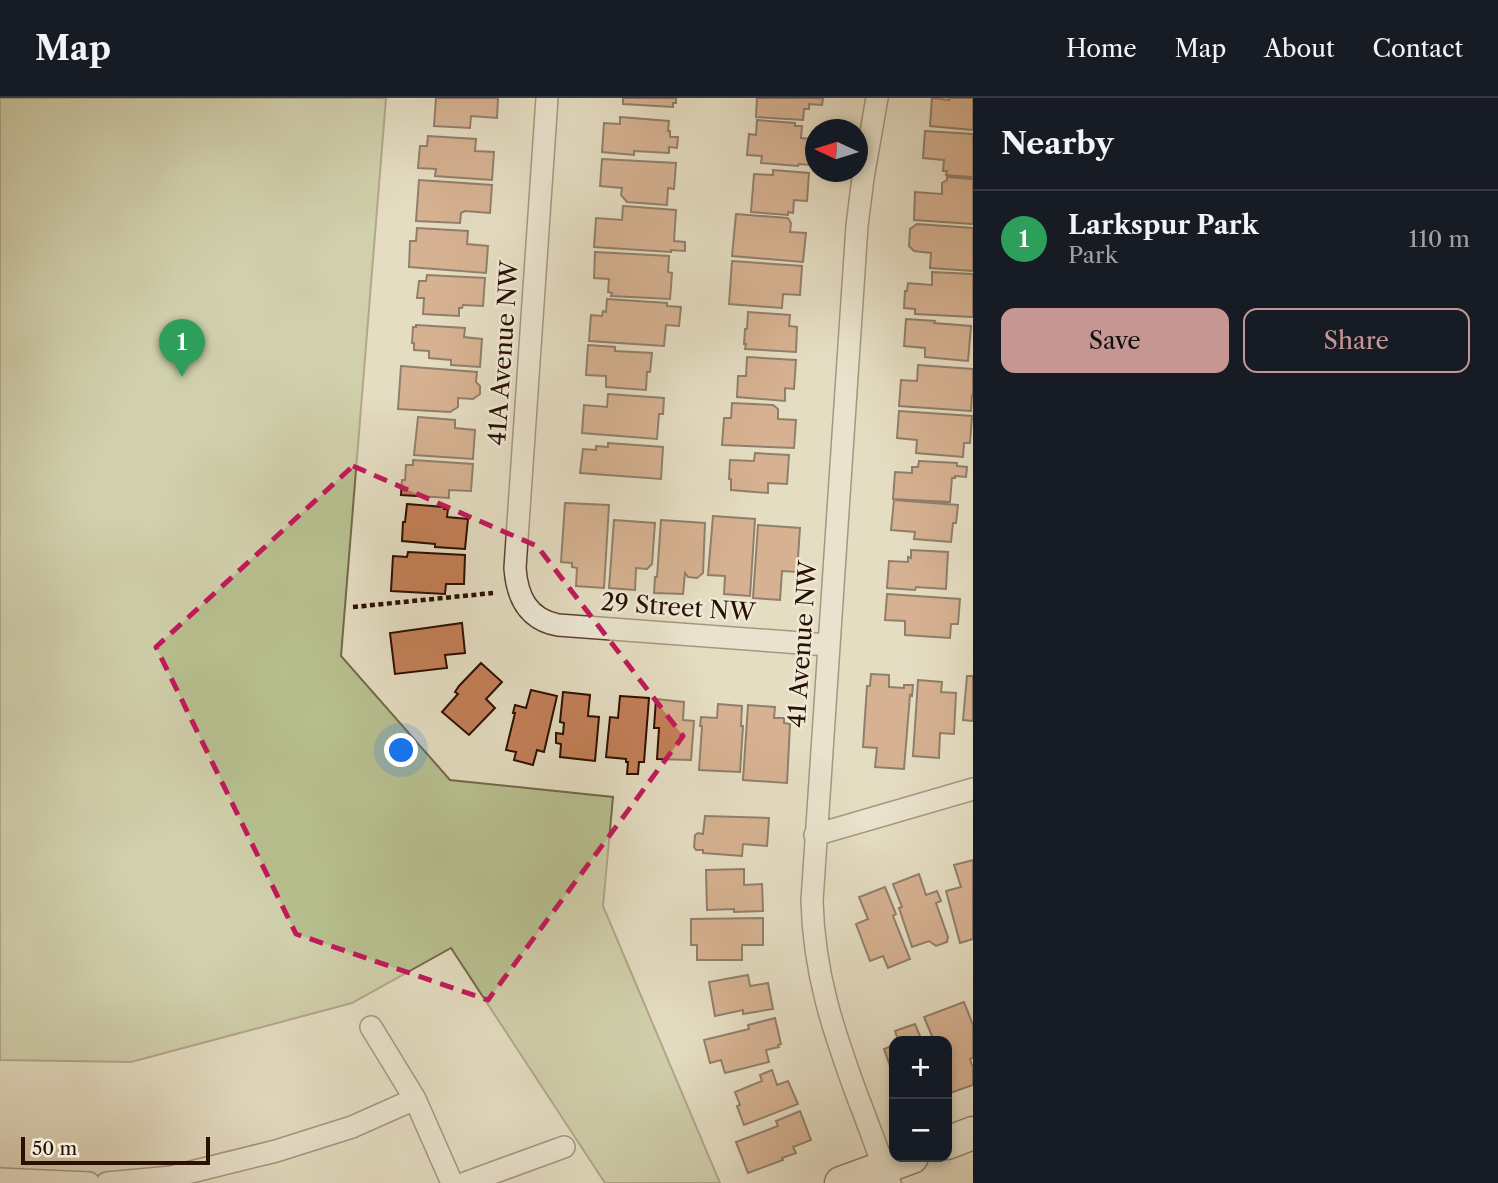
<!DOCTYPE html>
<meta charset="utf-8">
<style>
:root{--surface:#171b24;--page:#242831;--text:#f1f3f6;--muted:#9ea1a6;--line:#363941;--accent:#c59692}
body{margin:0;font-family:"Libre Caslon Text",serif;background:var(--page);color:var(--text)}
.controls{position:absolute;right:21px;bottom:21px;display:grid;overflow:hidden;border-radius:14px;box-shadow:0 4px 10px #0003}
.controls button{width:63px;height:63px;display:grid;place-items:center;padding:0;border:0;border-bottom:2px solid var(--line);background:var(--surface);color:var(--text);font:35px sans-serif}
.compass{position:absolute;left:805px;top:21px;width:63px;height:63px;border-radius:50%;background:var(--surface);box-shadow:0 4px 10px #0003;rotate:274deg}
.scale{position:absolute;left:21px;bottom:18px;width:189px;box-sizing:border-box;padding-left:7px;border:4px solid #2b0f01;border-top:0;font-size:19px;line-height:24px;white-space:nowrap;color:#2b0f01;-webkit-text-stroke:5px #eee9d7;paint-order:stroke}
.you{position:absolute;left:402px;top:653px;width:24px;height:24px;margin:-18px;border:5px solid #fff;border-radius:50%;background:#1a73e8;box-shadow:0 0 0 10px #1a73e833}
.badge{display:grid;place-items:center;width:46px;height:46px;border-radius:50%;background:var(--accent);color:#fff;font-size:23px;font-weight:700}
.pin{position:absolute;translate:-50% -58px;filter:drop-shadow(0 2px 4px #0008)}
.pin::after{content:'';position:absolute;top:37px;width:24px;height:21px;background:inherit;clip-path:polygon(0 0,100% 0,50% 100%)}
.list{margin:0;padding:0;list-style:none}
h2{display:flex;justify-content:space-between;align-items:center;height:91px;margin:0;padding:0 28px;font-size:30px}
h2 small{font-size:23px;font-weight:400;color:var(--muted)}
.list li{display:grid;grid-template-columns:46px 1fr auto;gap:21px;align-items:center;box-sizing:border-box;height:98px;padding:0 28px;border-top:2px solid var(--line)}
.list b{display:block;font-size:26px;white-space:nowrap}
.list p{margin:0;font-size:23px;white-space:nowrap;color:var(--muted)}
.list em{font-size:23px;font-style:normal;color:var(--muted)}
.actions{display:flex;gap:14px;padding:21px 28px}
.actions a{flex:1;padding:16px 0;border:2px solid var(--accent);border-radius:14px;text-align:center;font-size:24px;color:var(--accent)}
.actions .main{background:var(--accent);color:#111}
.map{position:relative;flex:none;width:973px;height:1085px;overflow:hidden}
header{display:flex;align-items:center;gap:42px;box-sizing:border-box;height:98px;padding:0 35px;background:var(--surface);border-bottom:2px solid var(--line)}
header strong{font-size:33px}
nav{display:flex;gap:38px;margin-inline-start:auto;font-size:24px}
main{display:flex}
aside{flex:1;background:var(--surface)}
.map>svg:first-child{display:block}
.green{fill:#b8c090;stroke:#726848;stroke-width:2}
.building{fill:#c37f58;stroke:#2b0f01;stroke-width:2}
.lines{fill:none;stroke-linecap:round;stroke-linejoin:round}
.street-casing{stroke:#5a4231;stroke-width:24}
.secondary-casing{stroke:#2b0f01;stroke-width:35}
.path{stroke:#2b0f01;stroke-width:4.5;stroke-dasharray:5 3.5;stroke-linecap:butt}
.street{stroke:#eee9d7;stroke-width:21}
.secondary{stroke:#eee9d7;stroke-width:32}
.marked{fill:none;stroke:#c2185b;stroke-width:5;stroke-dasharray:14 9;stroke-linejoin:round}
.labels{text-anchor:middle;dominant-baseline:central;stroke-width:5;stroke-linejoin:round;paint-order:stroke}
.street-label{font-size:24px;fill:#2b0f01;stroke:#eee9d7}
</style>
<header>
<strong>Map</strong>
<nav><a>Home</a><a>Map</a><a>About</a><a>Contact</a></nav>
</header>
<main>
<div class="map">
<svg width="973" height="1085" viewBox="0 0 973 1085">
<rect width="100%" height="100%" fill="#e5ddc2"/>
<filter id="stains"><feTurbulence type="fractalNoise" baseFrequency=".00286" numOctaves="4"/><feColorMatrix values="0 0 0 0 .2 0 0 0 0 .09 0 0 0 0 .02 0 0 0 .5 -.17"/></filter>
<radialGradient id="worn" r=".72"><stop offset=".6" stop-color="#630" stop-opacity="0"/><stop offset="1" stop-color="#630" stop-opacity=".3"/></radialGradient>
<path class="green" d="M 0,0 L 386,0 L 341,558 L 450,682 L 613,699 L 603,808 L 720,1085 L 605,1085 L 451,850 L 352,905 L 131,964 L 0,962 Z"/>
<path class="building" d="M 436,0 L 498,0 L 497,20 L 471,18 L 470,30 L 434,28 Z
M 623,0 L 676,0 L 676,5 L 673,5 L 673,9 L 623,6 Z
M 757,0 L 823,0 L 822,7 L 809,6 L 809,11 L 804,11 L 803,22 L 756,19 Z
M 932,0 L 949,2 L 949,0 L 973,0 L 973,32 L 930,28 Z
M 620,19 L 669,23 L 668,33 L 670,33 L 670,39 L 678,39 L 677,50 L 669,49 L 669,55 L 634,53 L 634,57 L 602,54 L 604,25 L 620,26 Z
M 757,22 L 795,25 L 795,28 L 802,28 L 801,40 L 814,41 L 812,67 L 799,66 L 798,68 L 761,65 L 762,58 L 747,57 L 749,36 L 756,37 Z
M 925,33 L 973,36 L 973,79 L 946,77 L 947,73 L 943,73 L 944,62 L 923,60 Z
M 428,38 L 476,41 L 475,53 L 494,54 L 492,82 L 435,78 L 436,71 L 418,70 L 420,48 L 427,48 Z
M 602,61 L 676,65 L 674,91 L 668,90 L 667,107 L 627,104 L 621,97 L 622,90 L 600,88 Z
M 773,72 L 809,75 L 807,103 L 794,102 L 793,115 L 788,114 L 788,117 L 751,114 L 754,76 L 773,77 Z
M 947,79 L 973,81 L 973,126 L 914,122 L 915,94 L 942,96 L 942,85 L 947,82 Z
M 419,82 L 492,87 L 490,115 L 465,113 L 461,115 L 460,125 L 416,123 Z
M 623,108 L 676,112 L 674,143 L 685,144 L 685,153 L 671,152 L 671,154 L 594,149 L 596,120 L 622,122 Z
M 736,116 L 788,120 L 791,125 L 790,134 L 806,135 L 803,164 L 732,158 Z
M 917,126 L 973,130 L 973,173 L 930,170 L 931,155 L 914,153 L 909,148 L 910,131 Z
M 417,130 L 468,133 L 467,146 L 488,148 L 486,175 L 409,169 L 410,143 L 416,143 Z
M 595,154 L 669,158 L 668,174 L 672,175 L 670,201 L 611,198 L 612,195 L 608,194 L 609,181 L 594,180 Z
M 732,163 L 802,168 L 800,197 L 783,196 L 782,210 L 729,206 Z
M 932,174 L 973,176 L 973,219 L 915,216 L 915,211 L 904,210 L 905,193 L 907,193 L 908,185 L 932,187 Z
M 427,177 L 485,180 L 483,208 L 463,207 L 462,210 L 459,210 L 459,218 L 423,216 L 424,200 L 417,200 L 419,183 L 426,183 Z
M 607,201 L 667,205 L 667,208 L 681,209 L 679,228 L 666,227 L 664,248 L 589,243 L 591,217 L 602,218 L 603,213 L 606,214 Z
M 748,214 L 790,217 L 789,228 L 797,229 L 796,254 L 745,251 L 746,246 L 744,246 L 745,231 L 747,231 Z
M 906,221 L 935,223 L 934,225 L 971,228 L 968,263 L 925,259 L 925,250 L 904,248 Z
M 416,227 L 465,230 L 464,239 L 482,241 L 480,269 L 451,267 L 451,262 L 429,260 L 429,253 L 414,252 L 414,245 L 412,245 L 413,229 L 416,229 Z
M 588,247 L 615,249 L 615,253 L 652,255 L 650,274 L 647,274 L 646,292 L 606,289 L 606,278 L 586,277 Z
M 747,259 L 796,262 L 794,291 L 785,290 L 785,303 L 737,299 L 738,278 L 746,278 Z
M 918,267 L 973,271 L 973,297 L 972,297 L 971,313 L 899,308 L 901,282 L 917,283 Z
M 401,268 L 477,274 L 476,284 L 480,288 L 480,296 L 473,301 L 458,300 L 458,309 L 450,314 L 398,311 Z
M 608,296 L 664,300 L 663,316 L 659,316 L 657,341 L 582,335 L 584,307 L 607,309 Z
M 732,305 L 773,307 L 778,311 L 778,321 L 796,322 L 794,350 L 722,347 L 724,320 L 731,320 Z
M 899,313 L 972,318 L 970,345 L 964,345 L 963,359 L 916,355 L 917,342 L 897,340 Z
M 418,319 L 455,322 L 455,330 L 475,332 L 473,361 L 414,357 Z
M 608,345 L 663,349 L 661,381 L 580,375 L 583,351 L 596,352 L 596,348 L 608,349 Z
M 755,355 L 789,357 L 787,386 L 768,385 L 768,395 L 731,392 L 731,381 L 729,381 L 730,362 L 754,363 Z
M 413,362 L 473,366 L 471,393 L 449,392 L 449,400 L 401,397 L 402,382 L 405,382 L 406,367 L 413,367 Z
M 919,363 L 957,365 L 957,368 L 967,369 L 966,379 L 955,378 L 955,380 L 952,380 L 950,404 L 893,401 L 895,374 L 912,375 L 912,369 L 918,369 Z
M 894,402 L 958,407 L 956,425 L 953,425 L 951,444 L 914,441 L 915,434 L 891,432 Z
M 565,405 L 609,407 L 604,490 L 576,488 L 577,470 L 572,469 L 572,465 L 561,464 Z
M 407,406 L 444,409 L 444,411 L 448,411 L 447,419 L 468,421 L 465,451 L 435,449 L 435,446 L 402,443 L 403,424 L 405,424 Z
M 713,418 L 755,421 L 750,498 L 724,496 L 725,478 L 708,477 Z
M 614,422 L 655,425 L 652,466 L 647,471 L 636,470 L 635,492 L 609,490 Z
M 661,422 L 705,425 L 703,475 L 697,480 L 688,479 L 685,475 L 683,496 L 654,495 L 655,479 L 657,479 Z
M 758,427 L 800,430 L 797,474 L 782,473 L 780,502 L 753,500 Z
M 911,452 L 948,454 L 946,491 L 916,489 L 915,492 L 887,490 L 889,463 L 908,464 L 908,459 L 911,460 Z
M 408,454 L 465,457 L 464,486 L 446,486 L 445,496 L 391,493 L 393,458 L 407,459 Z
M 887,496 L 960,501 L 958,526 L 951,526 L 950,540 L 905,537 L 905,523 L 885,522 Z
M 462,525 L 465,555 L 445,557 L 447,570 L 395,576 L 390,535 Z
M 481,565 L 502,584 L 486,601 L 495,610 L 469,637 L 442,614 L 458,596 L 455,594 L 459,588 Z
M 871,576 L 889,577 L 889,589 L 904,590 L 904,587 L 913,587 L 912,598 L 910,597 L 904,671 L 875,669 L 877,650 L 863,649 L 867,588 L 870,588 Z
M 967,578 L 973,578 L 973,623 L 963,622 Z
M 918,582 L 942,584 L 941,594 L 956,595 L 954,636 L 940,635 L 939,660 L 913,658 Z
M 531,592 L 557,598 L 544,654 L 537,652 L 533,667 L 514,662 L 516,654 L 506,652 L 515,615 L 513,615 L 515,607 L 526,610 Z
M 563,594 L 590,597 L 588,618 L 599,619 L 595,663 L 560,659 L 561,646 L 556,645 L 556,635 L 563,636 L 564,625 L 560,624 Z
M 620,598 L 649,600 L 644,664 L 639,664 L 638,676 L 627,676 L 628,664 L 626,664 L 626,661 L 606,659 L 610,619 L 618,620 Z
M 656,601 L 684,604 L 683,622 L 694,623 L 691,662 L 657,661 L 659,630 L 654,630 Z
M 718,606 L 742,608 L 741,628 L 743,628 L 740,674 L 699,672 L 702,628 L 700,628 L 701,619 L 717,620 Z
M 748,607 L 775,609 L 774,620 L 784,620 L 784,625 L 790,626 L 787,685 L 743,682 Z
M 705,718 L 769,720 L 767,748 L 743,746 L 742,758 L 703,755 L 703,752 L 696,752 L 694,749 L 695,737 L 698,735 L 703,736 Z
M 973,762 L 973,841 L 960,845 L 946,793 L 961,789 L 954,767 Z
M 744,771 L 744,787 L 762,786 L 763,813 L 734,814 L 734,811 L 707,812 L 706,772 Z
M 919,776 L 926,797 L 937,793 L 941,803 L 936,805 L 948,839 L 947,844 L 936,848 L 929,843 L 912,849 L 899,810 L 902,809 L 893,786 Z
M 885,789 L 896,816 L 893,818 L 910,861 L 888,870 L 883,858 L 870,863 L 856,826 L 868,821 L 859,799 Z
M 763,820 L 763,847 L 742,847 L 742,862 L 697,862 L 697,847 L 691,847 L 691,821 Z
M 748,877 L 750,888 L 768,885 L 773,911 L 743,916 L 743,912 L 715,918 L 709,884 Z
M 964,904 L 973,927 L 973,960 L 970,961 L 973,970 L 973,987 L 950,995 L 947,985 L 947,943 L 934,943 L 924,919 Z
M 775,920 L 781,946 L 778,947 L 779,949 L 766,952 L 769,964 L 725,975 L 721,962 L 710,965 L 704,942 L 749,931 L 748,927 Z
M 915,926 L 922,943 L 898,943 L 895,933 Z
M 894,947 L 894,979 L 884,951 Z
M 772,972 L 777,987 L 788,983 L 798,1006 L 744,1027 L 737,1008 L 740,1007 L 735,994 L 762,983 L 760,977 Z
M 800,1013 L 811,1042 L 793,1049 L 796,1055 L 782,1060 L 783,1062 L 748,1075 L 736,1044 L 778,1028 L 776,1023 Z"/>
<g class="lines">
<defs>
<path id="street" d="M 547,0 L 515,470 C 517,498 527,521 558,527 L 828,547
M 877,0 L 863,80 L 857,128 L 812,803 C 814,876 833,932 858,1000 C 869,1028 879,1057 890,1085
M 815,737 L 973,691
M 371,929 L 415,1001
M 0,1081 L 89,1085
M 107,1085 L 171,1079 L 276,1053 L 352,1029 L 415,1001 L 452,1085
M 465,1085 L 564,1049"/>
<path id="secondary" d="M 947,1045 L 973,1035
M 841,1085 L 912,1059"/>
</defs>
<use href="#street" class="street-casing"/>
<use href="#secondary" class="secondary-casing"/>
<path class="path" d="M 353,509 L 493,495"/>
<use href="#street" class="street"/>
<use href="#secondary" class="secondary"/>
</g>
<path d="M0 0H973V1085H0ZM 353,368 L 537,448 L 683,638 L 488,902 L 296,836 L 156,549 Z" fill="#e5ddc2" fill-opacity=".55" fill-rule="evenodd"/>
<path class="marked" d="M 353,368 L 537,448 L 683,638 L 488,902 L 296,836 L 156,549 Z"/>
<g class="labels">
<g class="street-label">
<text transform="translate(503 255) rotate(-86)">41A Avenue NW</text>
<text transform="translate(678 509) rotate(4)">29 Street NW</text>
<text transform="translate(802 546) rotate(-86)">41 Avenue NW</text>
</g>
</g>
<rect width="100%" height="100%" filter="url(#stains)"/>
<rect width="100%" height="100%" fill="url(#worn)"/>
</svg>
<div class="controls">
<button>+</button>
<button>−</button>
</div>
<svg class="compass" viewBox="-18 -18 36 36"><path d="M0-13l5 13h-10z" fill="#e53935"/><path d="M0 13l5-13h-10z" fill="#9ea1a6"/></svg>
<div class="scale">50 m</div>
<div class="you"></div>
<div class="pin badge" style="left:182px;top:279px;background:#2e9e5b">1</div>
</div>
<aside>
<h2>Nearby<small></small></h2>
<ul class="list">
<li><span class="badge" style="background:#2e9e5b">1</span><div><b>Larkspur Park</b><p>Park</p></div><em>110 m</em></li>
</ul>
<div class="actions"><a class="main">Save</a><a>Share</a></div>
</aside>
</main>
